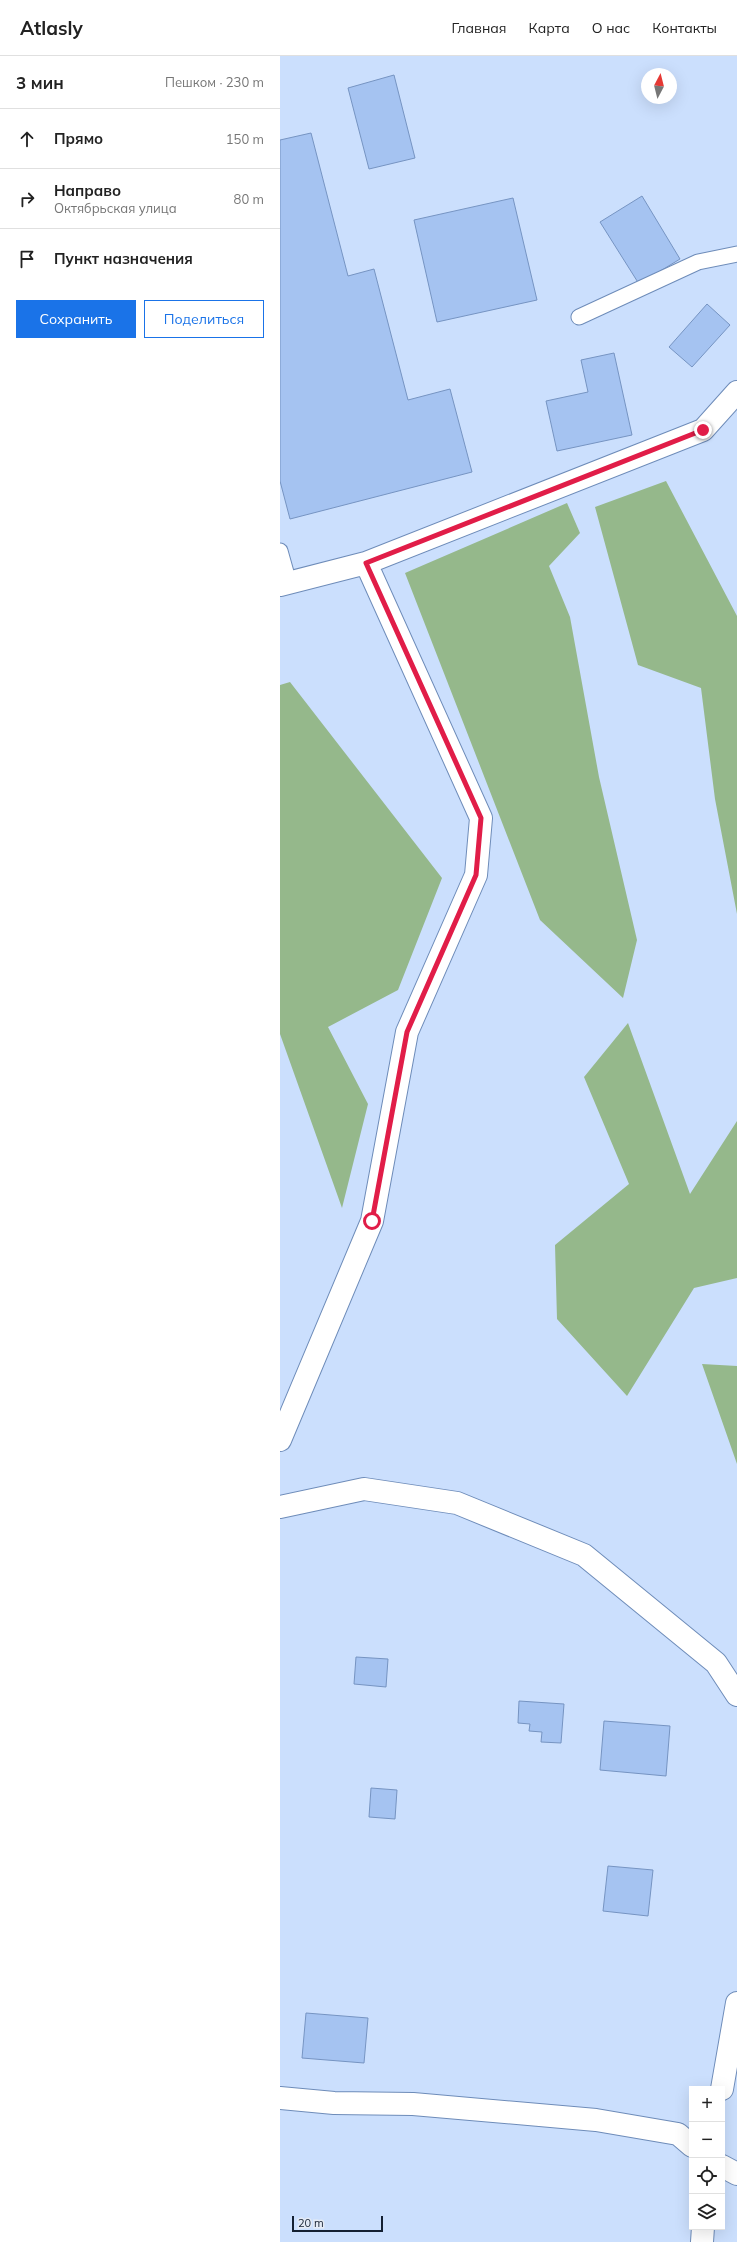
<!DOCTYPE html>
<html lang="ru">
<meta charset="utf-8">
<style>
:root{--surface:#fff;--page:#f2f2f2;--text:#222;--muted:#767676;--line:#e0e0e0;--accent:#1a73e8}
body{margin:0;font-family:Mulish,sans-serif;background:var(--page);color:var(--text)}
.controls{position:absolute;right:12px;bottom:12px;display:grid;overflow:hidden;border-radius:0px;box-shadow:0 4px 16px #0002}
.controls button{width:36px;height:36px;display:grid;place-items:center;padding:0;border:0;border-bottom:1px solid var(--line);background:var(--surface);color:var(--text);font:20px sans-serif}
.compass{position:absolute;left:361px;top:12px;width:36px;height:36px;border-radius:50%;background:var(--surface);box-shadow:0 4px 16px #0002;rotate:7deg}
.scale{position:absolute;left:12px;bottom:10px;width:91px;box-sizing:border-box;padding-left:4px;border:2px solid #142032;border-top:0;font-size:11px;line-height:14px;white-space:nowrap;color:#142032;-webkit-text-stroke:3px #e5ebf5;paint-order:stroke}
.stop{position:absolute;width:12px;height:12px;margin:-9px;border:3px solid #e11d48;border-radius:50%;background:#fff}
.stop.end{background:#e11d48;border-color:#fff;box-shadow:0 1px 4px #0008}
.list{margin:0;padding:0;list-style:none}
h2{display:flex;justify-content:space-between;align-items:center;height:52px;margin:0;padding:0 16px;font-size:17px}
h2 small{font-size:13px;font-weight:400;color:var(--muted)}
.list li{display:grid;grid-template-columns:26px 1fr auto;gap:12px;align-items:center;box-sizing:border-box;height:60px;padding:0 16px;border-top:1px solid var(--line)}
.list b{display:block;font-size:15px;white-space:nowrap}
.list p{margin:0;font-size:13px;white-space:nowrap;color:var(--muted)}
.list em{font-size:13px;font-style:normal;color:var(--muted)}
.actions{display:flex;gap:8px;padding:12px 16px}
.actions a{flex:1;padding:9px 0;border:1px solid var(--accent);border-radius:0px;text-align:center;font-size:14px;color:var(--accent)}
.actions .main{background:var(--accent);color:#fff}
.icon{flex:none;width:22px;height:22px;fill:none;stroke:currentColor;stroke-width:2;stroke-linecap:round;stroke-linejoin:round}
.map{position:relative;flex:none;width:457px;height:2186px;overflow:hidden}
header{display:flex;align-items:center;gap:24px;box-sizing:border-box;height:56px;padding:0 20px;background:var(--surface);border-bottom:1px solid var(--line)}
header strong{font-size:19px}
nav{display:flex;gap:22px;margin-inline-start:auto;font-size:14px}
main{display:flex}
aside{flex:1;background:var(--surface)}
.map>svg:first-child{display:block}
.green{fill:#95b88b}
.building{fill:#a5c3f1;stroke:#7694c2}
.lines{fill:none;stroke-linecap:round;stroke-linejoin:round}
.service-casing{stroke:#6e8cb9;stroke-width:17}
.minor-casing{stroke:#6e8cb9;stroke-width:24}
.service{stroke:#fff;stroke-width:15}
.minor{stroke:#fff;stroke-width:22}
.route{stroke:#e11d48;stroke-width:5}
</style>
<header>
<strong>Atlasly</strong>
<nav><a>Главная</a><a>Карта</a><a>О нас</a><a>Контакты</a></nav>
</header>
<main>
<aside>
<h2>3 мин<small>Пешком · 230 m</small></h2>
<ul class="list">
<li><svg class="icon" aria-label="ahead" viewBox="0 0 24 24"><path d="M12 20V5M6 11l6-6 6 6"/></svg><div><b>Прямо</b></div><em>150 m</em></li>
<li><svg class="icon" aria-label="right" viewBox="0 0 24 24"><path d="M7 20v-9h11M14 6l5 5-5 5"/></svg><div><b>Направо</b><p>Октябрьская улица</p></div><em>80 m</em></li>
<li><svg class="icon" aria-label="arrive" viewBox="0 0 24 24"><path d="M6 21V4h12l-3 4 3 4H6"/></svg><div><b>Пункт назначения</b></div></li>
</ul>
<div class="actions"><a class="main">Сохранить</a><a>Поделиться</a></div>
</aside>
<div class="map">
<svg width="457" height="2186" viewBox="0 0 457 2186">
<rect width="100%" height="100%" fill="#cbdffd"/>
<path class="green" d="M 386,425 L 457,560 L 457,858 L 435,743 L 421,632 L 358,609 L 315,451 Z
M 287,447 L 300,477 L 269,510 L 290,561 L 319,721 L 357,884 L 343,942 L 260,864 L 125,517 Z
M 10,626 L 162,822 L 118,934 L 48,971 L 88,1048 L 62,1152 L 0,978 L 0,629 Z
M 348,967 L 410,1138 L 457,1065 L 457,1222 L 414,1232 L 347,1340 L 277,1263 L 275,1189 L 349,1128 L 304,1021 Z
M 422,1308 L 457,1310 L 457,1408 Z"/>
<path class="building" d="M 114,19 L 135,102 L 89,113 L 68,32 Z
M 31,77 L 68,220 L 94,213 L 128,344 L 170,333 L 192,416 L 10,463 L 0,425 L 0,84 Z
M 362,140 L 400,203 L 359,228 L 320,166 Z
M 233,142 L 257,244 L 157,266 L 134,164 Z
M 427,248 L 450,269 L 412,311 L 389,291 Z
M 334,297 L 352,379 L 277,395 L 266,345 L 308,336 L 301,304 Z
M 76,1601 L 108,1603 L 106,1631 L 74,1628 Z
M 239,1645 L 284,1648 L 281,1687 L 261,1686 L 262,1676 L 249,1675 L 250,1668 L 238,1667 Z
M 324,1665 L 390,1670 L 386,1720 L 320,1714 Z
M 91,1732 L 117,1734 L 115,1763 L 89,1761 Z
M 328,1810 L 373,1814 L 368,1860 L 323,1855 Z
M 26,1957 L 88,1962 L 84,2007 L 22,2002 Z"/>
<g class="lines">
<defs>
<path id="service" d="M 299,261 L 418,206 L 457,198
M 0,495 L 9,527"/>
<path id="minor" d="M 0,529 L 86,507 L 423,374 L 457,336
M 0,1384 L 92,1165 L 127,976 L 196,819 L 201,762 L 86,507
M 0,1451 L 84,1433 L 177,1447 L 304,1499 L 436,1607 L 457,1639
M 442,2033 L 457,1947
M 0,2042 L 54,2047 L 133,2048 L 316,2064 L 398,2078 L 412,2090
M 442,2110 L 457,2118
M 422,2186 L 423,2171"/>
</defs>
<use href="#service" class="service-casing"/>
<use href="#minor" class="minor-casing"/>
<use href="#service" class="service"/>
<use href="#minor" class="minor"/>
</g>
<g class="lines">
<path class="route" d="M 92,1165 L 127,976 L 196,819 L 201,762 L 86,507 L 423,374"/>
</g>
</svg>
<div class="controls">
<button>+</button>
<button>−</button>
<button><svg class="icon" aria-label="locate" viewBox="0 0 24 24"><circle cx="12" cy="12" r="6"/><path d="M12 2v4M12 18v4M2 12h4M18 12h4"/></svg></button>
<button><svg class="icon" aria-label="layers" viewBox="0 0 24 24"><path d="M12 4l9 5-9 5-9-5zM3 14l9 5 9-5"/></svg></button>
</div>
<svg class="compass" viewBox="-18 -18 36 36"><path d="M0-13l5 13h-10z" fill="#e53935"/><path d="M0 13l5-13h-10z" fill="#767676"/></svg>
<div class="scale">20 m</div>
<div class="stop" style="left:92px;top:1165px"></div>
<div class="stop end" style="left:423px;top:374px"></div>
</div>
</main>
